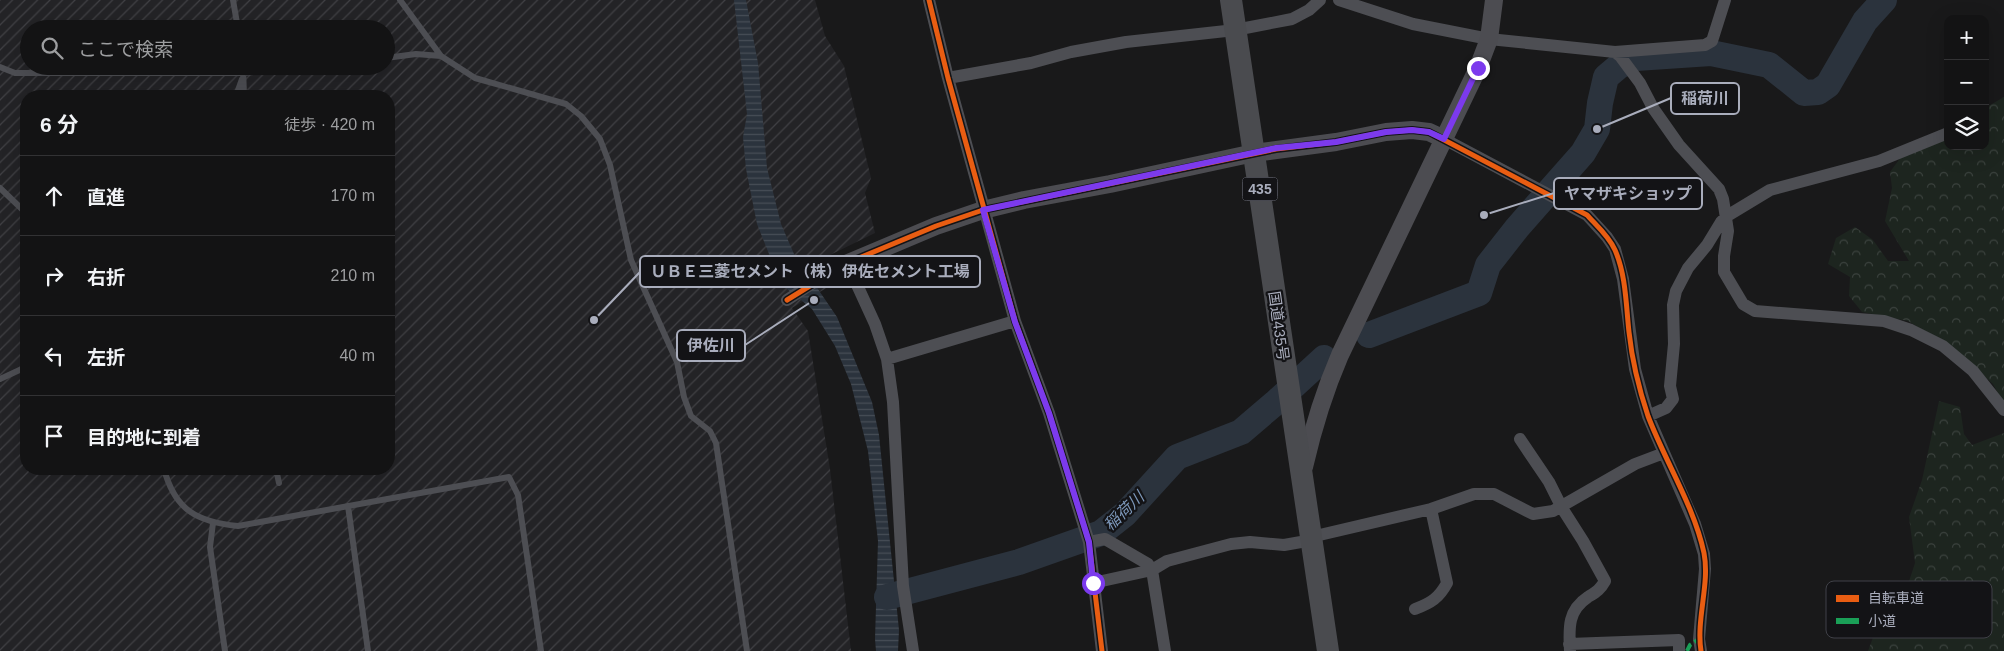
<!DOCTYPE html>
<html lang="ja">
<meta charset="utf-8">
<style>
:root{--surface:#131314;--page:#202022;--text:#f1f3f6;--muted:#9d9ea0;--line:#323234}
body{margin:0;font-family:Helvetica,"Noto Sans JP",sans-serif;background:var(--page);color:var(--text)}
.controls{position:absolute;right:15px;top:15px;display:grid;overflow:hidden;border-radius:10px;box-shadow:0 5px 20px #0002}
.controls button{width:45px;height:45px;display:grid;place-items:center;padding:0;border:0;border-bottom:1px solid var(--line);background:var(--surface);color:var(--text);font:25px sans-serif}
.stop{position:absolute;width:15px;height:15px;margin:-11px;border:4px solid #7c3aed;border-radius:50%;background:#fff}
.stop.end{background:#7c3aed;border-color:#fff;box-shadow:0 1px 5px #0008}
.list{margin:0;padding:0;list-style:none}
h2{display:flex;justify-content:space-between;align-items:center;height:65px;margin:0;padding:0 20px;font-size:21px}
h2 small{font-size:16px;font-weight:400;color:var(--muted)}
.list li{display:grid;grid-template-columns:32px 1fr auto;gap:15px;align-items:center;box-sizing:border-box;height:80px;padding:0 20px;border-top:1px solid var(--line)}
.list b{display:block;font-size:19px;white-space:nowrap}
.list em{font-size:16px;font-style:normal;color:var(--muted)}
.icon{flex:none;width:28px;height:28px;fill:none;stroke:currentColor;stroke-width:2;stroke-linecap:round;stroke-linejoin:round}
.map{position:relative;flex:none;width:2004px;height:651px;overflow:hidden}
.search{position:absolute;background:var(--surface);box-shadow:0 5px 20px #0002;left:20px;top:20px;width:375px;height:55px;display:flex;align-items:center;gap:12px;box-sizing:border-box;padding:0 18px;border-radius:28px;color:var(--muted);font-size:19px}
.panel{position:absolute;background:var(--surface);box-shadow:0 5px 20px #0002;left:20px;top:90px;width:375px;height:385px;border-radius:20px}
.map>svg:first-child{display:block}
.industrial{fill:url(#industrial-furrows);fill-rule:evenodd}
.forest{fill:url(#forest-crowns)}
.water{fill:url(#water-rules)}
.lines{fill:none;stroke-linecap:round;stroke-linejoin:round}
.river{stroke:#2b333d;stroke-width:26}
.lane{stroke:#4d4e53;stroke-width:6}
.street{stroke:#4d4e53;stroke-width:12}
.secondary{stroke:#4c4c51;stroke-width:18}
.highway{stroke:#4a4b4f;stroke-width:22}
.quiet{stroke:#1a9f57;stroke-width:4;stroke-dasharray:8 4;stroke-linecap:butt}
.cycleway-casing{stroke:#131316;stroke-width:8}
.cycleway{stroke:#e95d12;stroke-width:5}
.route{stroke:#7c3aed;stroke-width:6}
.labels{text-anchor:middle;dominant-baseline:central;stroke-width:4.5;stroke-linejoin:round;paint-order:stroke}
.shield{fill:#131316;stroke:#7c7f8a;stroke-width:1}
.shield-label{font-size:14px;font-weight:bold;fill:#a9adbc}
.street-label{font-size:15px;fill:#a9adbc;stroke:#131316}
.water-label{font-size:16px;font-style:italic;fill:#7d98ba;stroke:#131316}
.key{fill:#131316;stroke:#404148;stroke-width:1}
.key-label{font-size:14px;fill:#a9adbc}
.leader{fill:none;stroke:#a9adbc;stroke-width:2}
.callout-dot{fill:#a9adbc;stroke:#131316;stroke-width:2}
.callout{fill:#131316;stroke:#a9adbc;stroke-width:2}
.callout-label{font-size:16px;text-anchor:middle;font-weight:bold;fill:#a9adbc}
</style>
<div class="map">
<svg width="2004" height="651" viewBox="0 0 2004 651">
<defs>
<pattern id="industrial-furrows" width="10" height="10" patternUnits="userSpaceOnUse" patternTransform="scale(1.25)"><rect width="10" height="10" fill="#232326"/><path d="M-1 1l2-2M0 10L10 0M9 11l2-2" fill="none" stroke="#404044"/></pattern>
<pattern id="forest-crowns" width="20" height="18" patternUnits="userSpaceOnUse" patternTransform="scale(1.25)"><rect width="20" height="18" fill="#1d251f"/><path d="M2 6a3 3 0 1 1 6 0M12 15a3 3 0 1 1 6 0" fill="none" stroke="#3b423e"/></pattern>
<pattern id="water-rules" width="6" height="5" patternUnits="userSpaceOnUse" patternTransform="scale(1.25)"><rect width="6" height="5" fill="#2b333d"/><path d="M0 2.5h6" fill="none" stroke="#474e57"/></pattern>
</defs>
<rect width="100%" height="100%" fill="#19191a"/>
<path class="industrial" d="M 0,0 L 815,0 L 825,36 L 844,66 L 871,178 L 865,193 L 875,233 L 830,255 L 844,278 L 792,308 L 808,331 L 830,469 L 851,651 L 0,651 ZM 29,29 L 386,29 L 386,66 L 29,66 ZM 26,96 L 389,96 L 389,469 L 26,469 Z"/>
<path class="forest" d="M 2004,97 L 2004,404 L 1993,384 L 1956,351 L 1908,321 L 1862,312 L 1849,296 L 1850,277 L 1828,264 L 1836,238 L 1855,227 L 1873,240 L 1888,261 L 1909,261 L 1885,221 L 1892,188 L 1890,172 L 1901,157 L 1948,137 L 1948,146 L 1985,146 L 1985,108 Z
M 1939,401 L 1960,407 L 1964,434 L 1972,445 L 2004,433 L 2004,651 L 1868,651 L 1875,632 L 1899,612 L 1915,563 L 1909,517 L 1922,480 Z"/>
<path class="water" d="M 734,0 L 746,0 L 758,63 L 767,168 L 781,224 L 794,254 L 837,317 L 872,402 L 879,435 L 899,630 L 898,651 L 876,651 L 875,639 L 878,541 L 868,451 L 851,384 L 835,346 L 812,309 L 781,284 L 757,224 L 746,169 L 743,137 L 747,114 Z"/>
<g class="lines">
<path class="river" d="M 1369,335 L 1479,293 L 1488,265 L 1517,228 L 1583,153 L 1597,129 L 1600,103 L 1606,77 L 1619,66 L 1636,58 L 1711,53 L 1769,65 L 1804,93 L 1818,92 L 1828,85 L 1865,21 L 1884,0
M 887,597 L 1019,562 L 1101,533 L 1125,514 L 1177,457 L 1241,432 L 1275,403 L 1324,358"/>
<path class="lane" d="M 233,0 L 238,29
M 441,56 L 475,78 L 566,104 L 581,116 L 600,139 L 610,165 L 631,260 L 677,362 L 684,397 L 691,416 L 710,431 L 716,443 L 747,651
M 386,58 L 416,54 L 441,56 L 400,0
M 243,66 L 244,96
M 0,67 L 15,73 L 244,73 L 308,66
M 236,96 L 242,79
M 0,188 L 26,213
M 0,379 L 26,367
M 164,469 C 175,510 197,522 238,526 L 509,477 L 518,495 L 541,651
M 276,469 L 279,483
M 348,506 L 368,651
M 213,523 L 210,547 L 225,651"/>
<path class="street" d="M 929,0 L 948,78 L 1015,321 L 1049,413 L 1089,542 L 1102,651
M 1339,0 L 1413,24 L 1489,39 L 1615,52 L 1705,45 L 1712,41 L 1725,0
M 1615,52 L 1620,56 L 1640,83 L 1653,108 L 1679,145 L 1719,189 L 1723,199 L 1728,231 L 1724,256 L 1724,272 L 1743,304 L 1755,311 L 1884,321 L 1911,330 L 1943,346 L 1973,371 L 2004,410
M 948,78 L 1031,63 L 1071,52 L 1126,42 L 1235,30 L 1292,19 L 1309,10 L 1320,0
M 1444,139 L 1587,215 L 1607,237 L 1615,249 L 1623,279 L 1635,369 L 1648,416 L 1695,524 L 1704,554 L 1705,569 L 1699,639 L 1701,651
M 847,263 L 875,324 L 887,359 L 893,402 L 903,586 L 913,651
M 787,300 L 834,269
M 887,359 L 1015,321
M 1648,416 L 1666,408 L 1673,399 L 1670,386 L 1674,344 L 1673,305 L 1676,291 L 1688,268 L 1707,245 L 1721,222 L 1727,216 L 1770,190 L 1879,161 L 1948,133
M 1520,439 L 1549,482 L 1562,508 L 1583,541 L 1605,581 C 1600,590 1596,592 1588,597 C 1567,611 1569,629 1570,651
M 1089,542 L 1105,539 L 1148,564 L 1152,570 L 1165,651
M 1093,583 L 1152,570 L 1167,561 L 1231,544 L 1250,542 L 1284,545 L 1301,542 L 1311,537 L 1431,509 L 1474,494 L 1494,494 L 1533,514 L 1553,511 L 1635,464 L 1664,453
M 1415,609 C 1431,603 1439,598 1447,583 L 1431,509
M 1569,644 L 1679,640 L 1679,651"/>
<path class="secondary" d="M 834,269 L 936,226 L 983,210 L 1024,200 L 1110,184 L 1254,153 L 1336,142 L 1386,132 L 1412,130 L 1429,132 L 1444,139
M 1304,467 C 1313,428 1324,392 1340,355 L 1478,68 L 1489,39 L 1494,0"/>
<path class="highway" d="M 1231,0 L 1328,651"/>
<path class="quiet" d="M 1687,651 L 1690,645 L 1699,639"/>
<defs>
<path id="cycleway" d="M 929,0 L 948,78 L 1015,321 L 1049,413 L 1089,542 L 1102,651
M 787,300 L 847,263 L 936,226 L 983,210 L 1276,149 L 1336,142 L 1386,132 L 1412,130 L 1429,132 L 1587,215 C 1596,225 1609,236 1615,250 C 1626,275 1626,305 1629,332 C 1632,360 1639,389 1648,416 C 1665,461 1694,506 1704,553 C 1710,584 1696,619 1701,651"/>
</defs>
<use href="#cycleway" class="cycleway-casing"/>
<use href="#cycleway" class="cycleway"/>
</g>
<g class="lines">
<path class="route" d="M 1093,583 L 1089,542 L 1049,413 L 1015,322 L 983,210 L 1276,148 L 1336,142 L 1386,132 L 1412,130 L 1429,132 L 1444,139 L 1478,68"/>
</g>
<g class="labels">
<rect class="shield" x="1242.5" y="177.5" width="35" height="23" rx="4"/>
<g class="shield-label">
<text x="1260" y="189">435</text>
</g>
<g class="street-label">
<text transform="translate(1279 326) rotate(82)">国道435号</text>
</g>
<g class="water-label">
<text transform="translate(1124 511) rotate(-43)">稲荷川</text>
</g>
</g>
<rect x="1826" y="581" width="166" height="57" rx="8" class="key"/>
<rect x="1836" y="595" width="23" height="7" fill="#e95d12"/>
<rect x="1836" y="618" width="23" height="6" fill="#1a9f57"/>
<g class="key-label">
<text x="1868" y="603">自転車道</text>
<text x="1868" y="626">小道</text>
</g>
<path class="leader" d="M1597 129L1671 98M1484 215L1554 193M594 320L640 272M814 300L745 345"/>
<g class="callout-dot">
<circle cx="1597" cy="129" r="5"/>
<circle cx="1484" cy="215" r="5"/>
<circle cx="594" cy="320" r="5"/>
<circle cx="814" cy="300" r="5"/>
</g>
<g class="callout">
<rect x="1671" y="83" width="68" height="31" rx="5"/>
<rect x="1554" y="178" width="148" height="31" rx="5"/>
<rect x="640" y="256" width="340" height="31" rx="5"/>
<rect x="677" y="330" width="68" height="31" rx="5"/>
</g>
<g class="callout-label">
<text x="1705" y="104">稲荷川</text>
<text x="1628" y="199">ヤマザキショップ</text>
<text x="810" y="277">ＵＢＥ三菱セメント（株）伊佐セメント工場</text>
<text x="711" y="351">伊佐川</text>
</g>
</svg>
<div class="controls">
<button>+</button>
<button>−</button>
<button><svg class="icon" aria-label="layers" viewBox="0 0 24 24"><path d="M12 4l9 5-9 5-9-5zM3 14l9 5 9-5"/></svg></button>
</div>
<div class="stop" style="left:1093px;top:583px"></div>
<div class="stop end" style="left:1478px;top:68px"></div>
<div class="search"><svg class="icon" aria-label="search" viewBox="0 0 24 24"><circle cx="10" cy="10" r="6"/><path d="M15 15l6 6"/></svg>ここで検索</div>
<section class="panel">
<h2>6 分<small>徒歩 · 420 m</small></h2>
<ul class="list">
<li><svg class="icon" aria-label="ahead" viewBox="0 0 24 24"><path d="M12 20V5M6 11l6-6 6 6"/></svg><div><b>直進</b></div><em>170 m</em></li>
<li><svg class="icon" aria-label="right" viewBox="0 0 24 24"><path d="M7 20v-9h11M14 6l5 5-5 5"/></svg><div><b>右折</b></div><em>210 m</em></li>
<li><svg class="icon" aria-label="left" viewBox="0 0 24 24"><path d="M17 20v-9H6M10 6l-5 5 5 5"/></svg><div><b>左折</b></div><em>40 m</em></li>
<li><svg class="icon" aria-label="arrive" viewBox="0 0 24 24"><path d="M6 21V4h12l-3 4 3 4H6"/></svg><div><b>目的地に到着</b></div></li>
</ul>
</section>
</div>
